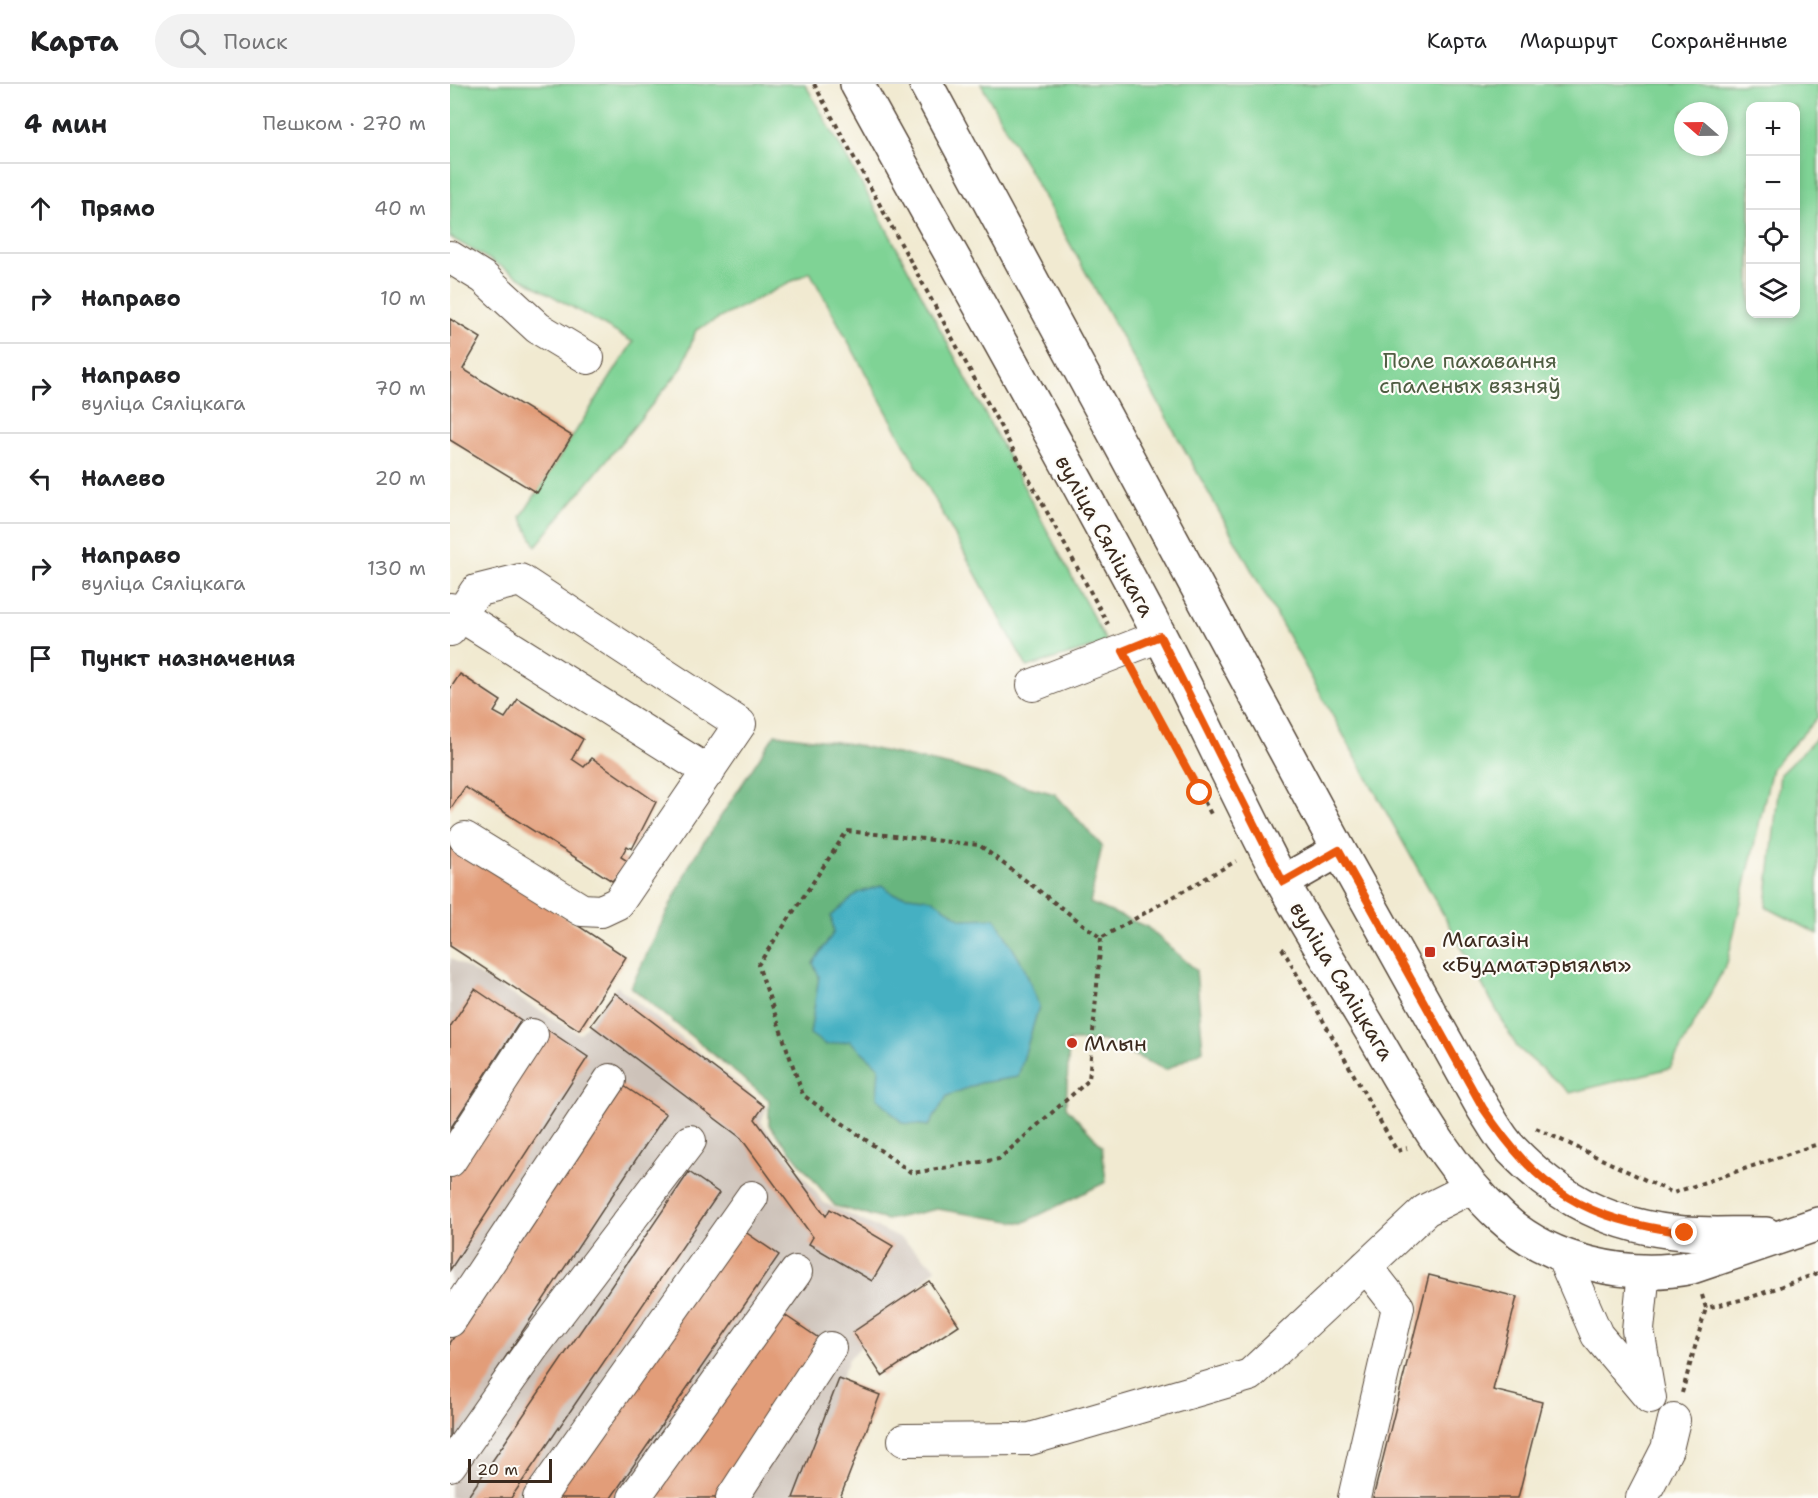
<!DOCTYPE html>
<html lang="ru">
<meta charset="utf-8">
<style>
:root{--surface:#fff;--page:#f2f2f2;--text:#202124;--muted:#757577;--line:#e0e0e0}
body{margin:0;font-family:"Shantell Sans",sans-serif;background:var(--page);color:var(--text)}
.controls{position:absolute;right:18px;top:18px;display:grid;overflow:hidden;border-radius:12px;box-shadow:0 3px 9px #0003}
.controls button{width:54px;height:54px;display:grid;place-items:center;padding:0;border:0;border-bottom:2px solid var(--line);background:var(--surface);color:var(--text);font:30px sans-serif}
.compass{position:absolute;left:1224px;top:18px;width:54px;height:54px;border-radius:50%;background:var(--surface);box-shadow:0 3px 9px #0003;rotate:290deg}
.scale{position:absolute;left:18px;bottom:15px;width:84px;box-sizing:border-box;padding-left:6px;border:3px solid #3b2a1e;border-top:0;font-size:16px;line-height:21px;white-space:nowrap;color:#3b2a1e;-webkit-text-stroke:4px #fdfcf7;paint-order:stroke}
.stop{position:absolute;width:18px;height:18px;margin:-14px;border:4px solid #ea580c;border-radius:50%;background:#fff}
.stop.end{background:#ea580c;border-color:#fff;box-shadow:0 2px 6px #0008}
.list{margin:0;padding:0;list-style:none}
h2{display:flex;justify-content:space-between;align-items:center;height:78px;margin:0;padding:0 24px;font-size:26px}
h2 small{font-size:20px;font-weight:400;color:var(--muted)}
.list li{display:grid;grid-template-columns:39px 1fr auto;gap:18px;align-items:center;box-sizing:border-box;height:90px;padding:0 24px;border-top:2px solid var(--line)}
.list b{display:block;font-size:22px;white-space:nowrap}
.list p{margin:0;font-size:20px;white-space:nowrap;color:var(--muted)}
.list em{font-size:20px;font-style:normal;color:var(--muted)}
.icon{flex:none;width:33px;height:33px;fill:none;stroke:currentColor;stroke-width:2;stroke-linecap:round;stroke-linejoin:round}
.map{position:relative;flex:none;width:1368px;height:1414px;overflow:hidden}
header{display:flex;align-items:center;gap:36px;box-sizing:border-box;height:84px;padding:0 30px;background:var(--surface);border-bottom:2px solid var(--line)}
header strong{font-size:28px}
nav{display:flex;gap:33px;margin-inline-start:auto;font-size:21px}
.search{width:420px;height:54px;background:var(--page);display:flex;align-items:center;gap:15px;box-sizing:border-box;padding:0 21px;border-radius:33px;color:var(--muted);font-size:22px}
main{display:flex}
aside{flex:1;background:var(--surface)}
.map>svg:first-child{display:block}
.industrial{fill:#cdc2b9}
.green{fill:#7fd395;stroke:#5d7e5a;stroke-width:1.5;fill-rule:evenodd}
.forest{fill:#67b57e;stroke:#51704e;stroke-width:1.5}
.water{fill:#44b0c2;stroke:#406d70;stroke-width:1.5}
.building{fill:#e29d79}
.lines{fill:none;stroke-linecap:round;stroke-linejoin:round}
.minor-casing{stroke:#564739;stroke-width:34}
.major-casing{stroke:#564739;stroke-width:36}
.path{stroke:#564739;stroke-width:4;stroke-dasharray:4.5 4.5;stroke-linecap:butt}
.minor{stroke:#fff;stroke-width:32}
.major{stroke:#fff;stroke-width:33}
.route{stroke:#ea580c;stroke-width:8}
.poi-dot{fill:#c8321e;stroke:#fdfcf7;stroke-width:2}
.labels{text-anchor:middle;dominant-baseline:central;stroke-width:4.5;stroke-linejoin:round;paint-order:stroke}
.park-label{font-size:22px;fill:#4f5d42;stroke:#fdfcf7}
.street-label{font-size:22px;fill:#3b2a1e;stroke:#fdfcf7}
.poi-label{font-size:22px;fill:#3b2a1e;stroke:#fdfcf7;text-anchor:start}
</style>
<header>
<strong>Карта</strong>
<div class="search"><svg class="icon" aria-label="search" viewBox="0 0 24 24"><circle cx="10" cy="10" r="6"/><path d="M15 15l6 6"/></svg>Поиск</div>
<nav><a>Карта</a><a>Маршрут</a><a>Сохранённые</a></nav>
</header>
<main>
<aside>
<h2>4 мин<small>Пешком · 270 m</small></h2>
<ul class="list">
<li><svg class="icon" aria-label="ahead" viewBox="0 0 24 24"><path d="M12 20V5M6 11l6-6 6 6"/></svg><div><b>Прямо</b></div><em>40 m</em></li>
<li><svg class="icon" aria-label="right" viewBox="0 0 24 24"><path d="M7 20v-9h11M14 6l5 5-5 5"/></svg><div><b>Направо</b></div><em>10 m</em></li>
<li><svg class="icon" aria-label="right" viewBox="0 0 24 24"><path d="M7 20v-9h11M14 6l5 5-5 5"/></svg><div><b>Направо</b><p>вуліца Сяліцкага</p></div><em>70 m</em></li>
<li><svg class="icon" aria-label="left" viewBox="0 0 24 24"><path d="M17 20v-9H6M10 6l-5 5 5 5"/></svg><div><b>Налево</b></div><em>20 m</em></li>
<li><svg class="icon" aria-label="right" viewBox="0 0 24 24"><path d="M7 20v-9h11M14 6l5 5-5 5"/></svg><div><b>Направо</b><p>вуліца Сяліцкага</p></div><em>130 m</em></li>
<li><svg class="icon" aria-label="arrive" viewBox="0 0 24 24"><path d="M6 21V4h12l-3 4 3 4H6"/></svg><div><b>Пункт назначения</b></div></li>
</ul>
</aside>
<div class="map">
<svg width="1368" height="1414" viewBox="0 0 1368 1414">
<rect width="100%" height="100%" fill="#fdfcf7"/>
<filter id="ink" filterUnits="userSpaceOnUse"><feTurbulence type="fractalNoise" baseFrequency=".0167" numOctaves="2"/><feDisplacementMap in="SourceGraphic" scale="12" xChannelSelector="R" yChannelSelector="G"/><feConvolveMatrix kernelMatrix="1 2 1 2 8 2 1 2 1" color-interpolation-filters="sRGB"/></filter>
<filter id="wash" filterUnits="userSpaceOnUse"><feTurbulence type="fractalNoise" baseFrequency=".008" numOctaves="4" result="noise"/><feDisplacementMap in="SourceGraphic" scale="24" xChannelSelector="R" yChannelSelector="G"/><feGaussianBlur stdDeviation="1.35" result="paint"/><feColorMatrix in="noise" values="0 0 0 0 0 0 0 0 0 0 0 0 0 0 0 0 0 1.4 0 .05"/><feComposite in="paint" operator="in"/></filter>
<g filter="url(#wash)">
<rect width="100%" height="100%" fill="#f1ead1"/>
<path class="industrial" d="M 0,874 L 130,950 L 167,902 L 317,1023 L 311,1038 L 374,1119 L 452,1155 L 486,1184 L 399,1275 L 342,1414 L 0,1414 Z"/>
<path class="green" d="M 0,0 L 355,0 L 433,138 L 657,559 L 577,583 L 360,188 L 246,246 L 232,284 L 86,462 L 71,433 L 183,258 L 0,153 Z
M 531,0 L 1368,0 L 1368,633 L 1322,684 L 1277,879 L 1220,984 L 1120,1009 L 1067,963 ZM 1346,22 L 1346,230 L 1300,230 L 1300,22 ZM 1233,27 L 1269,27 L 1269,63 L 1233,63 Z
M 1368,653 L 1368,850 L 1316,823 L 1330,690 Z"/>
<path class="forest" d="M 325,650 L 401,660 L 510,684 L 605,710 L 652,762 L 640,819 L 697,843 L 746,886 L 753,966 L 716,986 L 653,957 L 619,957 L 616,1023 L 652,1062 L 656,1098 L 573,1139 L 487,1125 L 437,1136 L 385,1122 L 319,1041 L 319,1016 L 181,903 L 242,776 Z"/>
<path class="water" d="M 433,801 L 443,810 L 482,815 L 512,835 L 545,834 L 574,883 L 589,922 L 568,993 L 530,999 L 497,1012 L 479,1042 L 452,1039 L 427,1013 L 429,983 L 400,957 L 376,961 L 360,950 L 369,892 L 363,879 L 384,848 L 381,832 L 408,809 Z"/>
<g id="blocks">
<path class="building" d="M 0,235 L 31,254 L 13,285 L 122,352 L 87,409 L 0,356 Z
M 10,590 L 51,617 L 44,628 L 55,634 L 68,615 L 133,655 L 122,675 L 134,683 L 142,674 L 206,718 L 182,765 L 177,762 L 171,773 L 179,778 L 162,797 L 15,703 L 0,726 L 0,605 Z
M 0,758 L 176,873 L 129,946 L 0,862 Z
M 25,905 L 71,936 L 0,1045 L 0,943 Z
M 165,909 L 314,1022 L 305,1035 L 376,1132 L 380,1125 L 443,1162 L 422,1197 L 359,1160 L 363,1153 L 291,1054 L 141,941 Z
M 95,944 L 138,973 L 0,1186 L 0,1090 Z
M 171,1000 L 216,1030 L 0,1357 L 0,1259 Z
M 239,1088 L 269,1109 L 61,1414 L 17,1414 Z
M 288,1143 L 329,1171 L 161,1414 L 101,1414 Z
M 979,1191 L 1067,1213 L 1043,1306 L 1092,1318 L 1068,1414 L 923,1414 Z
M 479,1197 L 509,1241 L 432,1292 L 403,1248 Z
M 324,1224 L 373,1257 L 268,1414 L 197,1414 Z
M 389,1295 L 430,1311 L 390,1414 L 343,1414 Z"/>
</g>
</g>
<g filter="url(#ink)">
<use href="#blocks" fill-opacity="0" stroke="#564739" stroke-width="1.5"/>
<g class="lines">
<defs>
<path id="minor" d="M 0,173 L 34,194 L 88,244 L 138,274
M 0,525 L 259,688
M 0,546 L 26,507 L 70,496 L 290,640 L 168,819 L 151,827 L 132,826 L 15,754
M 583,601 L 710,552
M 0,1077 L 82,951
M 1112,1171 L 1147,1251 L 1200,1314
M 1194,1187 L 1188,1246 L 1199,1310
M 0,1237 L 160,996
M 454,1356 L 580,1355 L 800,1291 L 976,1126 L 1022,1103
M 0,1381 L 83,1263 L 240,1057
M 89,1414 L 302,1113
M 184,1414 L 346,1188
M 282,1414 L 380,1264
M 904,1414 L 948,1223 L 916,1182
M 1192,1414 L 1217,1365 L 1224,1336"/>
<path id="major" d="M 407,0 C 508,184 612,366 710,552 C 752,633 789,716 832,797 C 861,850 894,901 925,953 C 962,1016 997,1083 1051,1133 C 1099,1178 1179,1196 1242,1183 L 1368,1140
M 476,0 L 889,766 L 1033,1024 C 1042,1038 1050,1054 1062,1066 C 1111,1117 1163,1143 1234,1149 C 1261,1151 1289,1149 1316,1150
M 833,798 L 889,766"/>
</defs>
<use href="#minor" class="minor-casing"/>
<use href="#major" class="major-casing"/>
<path class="path" d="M 364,0 L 658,540
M 686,591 L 761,730
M 651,854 L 639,996 L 549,1075 L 462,1089 L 353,1011 L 308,881 L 397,747 L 529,761 L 651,854 L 786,777
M 832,864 L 947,1067 L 957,1064
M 1086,1044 L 1223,1109 L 1368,1060
M 1252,1211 L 1256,1224 L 1299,1214 L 1368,1189
M 1232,1309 L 1256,1224"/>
<use href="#minor" class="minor"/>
<use href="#major" class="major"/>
</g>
</g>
<g class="lines" filter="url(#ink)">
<path class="route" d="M 750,709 L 673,567 L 710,552 L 833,798 L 889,766 L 1033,1024 C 1090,1109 1135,1135 1235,1149"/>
</g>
<g class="poi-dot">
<rect x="974" y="862" width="12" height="12" rx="3"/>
<circle cx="622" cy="959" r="6"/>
</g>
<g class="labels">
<g class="park-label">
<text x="1020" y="276">Поле пахавання<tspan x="1020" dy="25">спаленых вязняў</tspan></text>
</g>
<g class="street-label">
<text transform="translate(655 452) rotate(61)">вуліца Сяліцкага</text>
<text transform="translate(892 897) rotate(59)">вуліца Сяліцкага</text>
</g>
<g class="poi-label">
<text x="992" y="855">Магазін<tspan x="992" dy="25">«Будматэрыялы»</tspan></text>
<text x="634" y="959">Млын</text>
</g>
</g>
</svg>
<div class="controls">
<button>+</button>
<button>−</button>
<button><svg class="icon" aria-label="locate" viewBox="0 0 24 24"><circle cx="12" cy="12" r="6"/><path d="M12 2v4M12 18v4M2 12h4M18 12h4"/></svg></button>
<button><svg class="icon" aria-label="layers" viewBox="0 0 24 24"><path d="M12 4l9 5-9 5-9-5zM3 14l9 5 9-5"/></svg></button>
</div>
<svg class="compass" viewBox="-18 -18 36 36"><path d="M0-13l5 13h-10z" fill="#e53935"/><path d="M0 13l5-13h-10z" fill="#757577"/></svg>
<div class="scale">20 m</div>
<div class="stop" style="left:750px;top:709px"></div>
<div class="stop end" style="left:1235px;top:1149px"></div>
</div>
</main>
